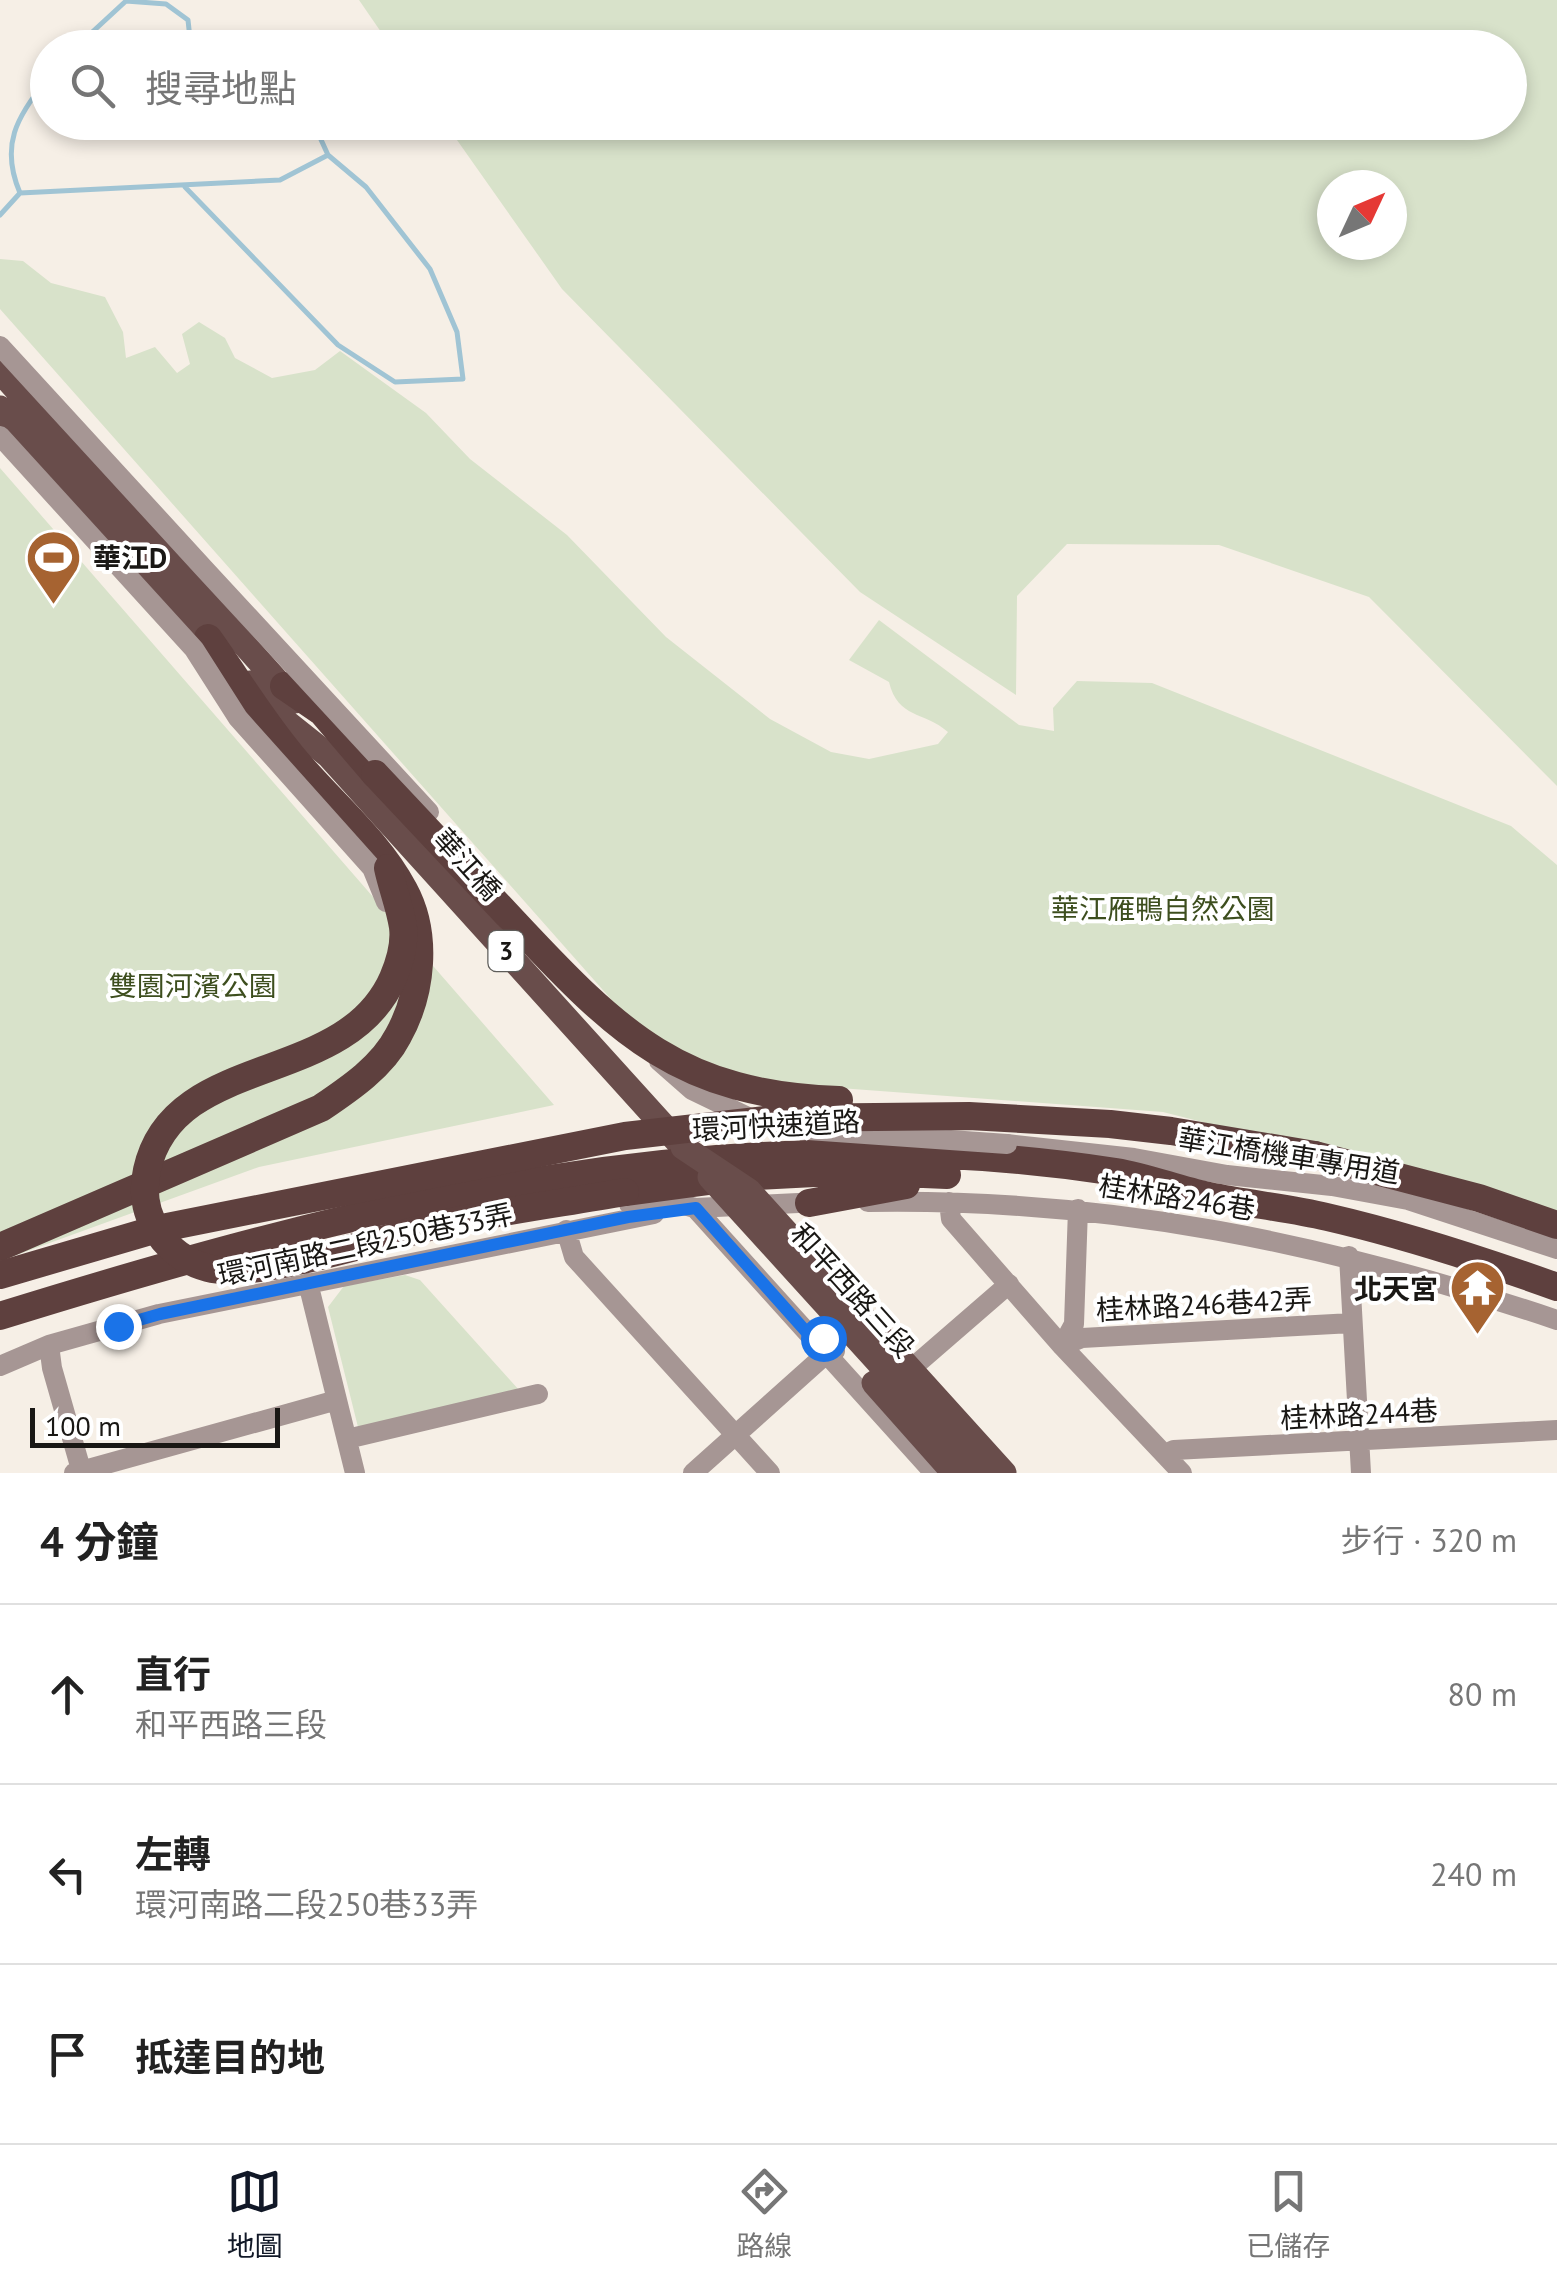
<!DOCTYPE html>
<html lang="zh-TW">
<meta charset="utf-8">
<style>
:root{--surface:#fff;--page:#f6f6f6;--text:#222;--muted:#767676;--line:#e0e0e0;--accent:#111827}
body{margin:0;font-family:"PT Sans","Noto Sans TC",sans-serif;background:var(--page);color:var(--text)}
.compass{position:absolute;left:1317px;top:170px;width:90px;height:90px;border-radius:50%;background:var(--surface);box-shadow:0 5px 15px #0003;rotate:46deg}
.scale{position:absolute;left:30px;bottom:25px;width:250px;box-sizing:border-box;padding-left:10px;border:5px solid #191714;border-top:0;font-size:28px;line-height:35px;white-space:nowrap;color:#191714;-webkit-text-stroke:8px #fff;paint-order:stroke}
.stop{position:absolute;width:30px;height:30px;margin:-22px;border:8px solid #1a73e8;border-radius:50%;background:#fff}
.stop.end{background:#1a73e8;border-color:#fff;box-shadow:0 2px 10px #0008}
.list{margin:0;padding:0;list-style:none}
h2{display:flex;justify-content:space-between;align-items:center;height:130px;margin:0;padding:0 40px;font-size:42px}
h2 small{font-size:32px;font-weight:400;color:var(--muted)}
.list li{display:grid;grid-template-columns:65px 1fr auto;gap:30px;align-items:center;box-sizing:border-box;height:180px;padding:0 40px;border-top:2px solid var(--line)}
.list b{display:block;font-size:38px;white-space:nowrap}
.list p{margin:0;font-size:32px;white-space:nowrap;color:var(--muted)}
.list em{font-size:32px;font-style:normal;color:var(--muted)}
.icon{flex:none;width:55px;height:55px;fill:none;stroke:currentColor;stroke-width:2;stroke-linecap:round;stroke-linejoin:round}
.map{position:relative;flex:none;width:1557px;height:1473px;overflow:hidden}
.search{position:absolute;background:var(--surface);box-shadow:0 5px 15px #0003;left:30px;right:30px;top:30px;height:110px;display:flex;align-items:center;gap:25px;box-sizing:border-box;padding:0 35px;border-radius:55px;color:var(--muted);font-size:38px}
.sheet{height:670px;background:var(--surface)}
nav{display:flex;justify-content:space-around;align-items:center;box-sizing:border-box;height:140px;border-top:2px solid var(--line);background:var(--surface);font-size:28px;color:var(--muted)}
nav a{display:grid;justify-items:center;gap:5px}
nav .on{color:var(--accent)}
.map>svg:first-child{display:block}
.green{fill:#d8e2ca;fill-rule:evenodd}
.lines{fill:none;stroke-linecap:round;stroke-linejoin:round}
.stream{stroke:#a0c4d4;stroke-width:5}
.minor{stroke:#a69694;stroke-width:20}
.primary{stroke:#694d4b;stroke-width:25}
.trunk{stroke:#5e403e;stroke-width:28}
.minor-bridge{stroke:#a69694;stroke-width:20}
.primary-bridge{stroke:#694d4b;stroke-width:25}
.trunk-bridge{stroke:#5e403e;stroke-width:28}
.route{stroke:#1a73e8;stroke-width:12}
.labels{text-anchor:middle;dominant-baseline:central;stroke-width:8;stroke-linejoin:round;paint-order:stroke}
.shield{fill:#fff;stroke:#5e5d5a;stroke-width:2.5}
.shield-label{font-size:25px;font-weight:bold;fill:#191714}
.poi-label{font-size:28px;font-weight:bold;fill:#191714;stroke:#fff;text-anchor:start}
.street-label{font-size:28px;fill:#191714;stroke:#fff}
.park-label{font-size:28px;fill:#3d4e1e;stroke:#fff}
</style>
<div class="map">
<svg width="1557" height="1473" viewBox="0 0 1557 1473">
<rect width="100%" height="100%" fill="#f6efe6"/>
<path class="green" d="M 359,0 L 1557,0 L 1557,786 L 1369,597 L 1219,545 L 1067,544 L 1017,596 L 1016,695 L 860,592 L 562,289 L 445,123 L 1510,122 L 1510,48 L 392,48 ZM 1332,185 L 1392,185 L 1392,245 L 1332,245 Z
M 0,259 L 23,261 L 51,283 L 105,297 L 123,332 L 126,358 L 155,347 L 177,373 L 190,364 L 182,334 L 199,322 L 225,338 L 235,358 L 272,378 L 315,370 L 340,351 L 426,413 L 470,459 L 567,535 L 666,637 L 770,719 L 831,752 L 869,759 L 938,744 L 948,732 C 924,711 898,719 889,682 L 849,660 L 879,620 L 1019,725 L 1054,731 L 1053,708 L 1077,681 L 1152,683 L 1511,826 L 1557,865 L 1557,1212 L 1163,1112 L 679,1076 L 0,309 Z
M 0,468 L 554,1105 L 259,1167 L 0,1261 Z
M 405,1275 L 420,1280 L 519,1390 L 358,1427 L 328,1307 L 344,1286 Z"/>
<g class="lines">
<path class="stream" d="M 75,48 L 126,1 L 166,4 L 188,20 L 191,48
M 185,187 L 338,345 L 395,382 L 463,379 L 457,332 L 430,269 L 366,187 L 328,155 L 313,122
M 20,193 C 0,146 16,117 48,78
M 0,215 L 20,193 L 280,180 L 328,155"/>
<path class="minor" d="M 1007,1144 L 1134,1158 L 1227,1175 L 1332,1186 L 1408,1200 L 1557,1249
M 868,1202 C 1110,1198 1328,1243 1557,1320
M 949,1202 L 951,1219 L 1062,1346 L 1182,1473
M 629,1204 L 670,1201 L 695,1208 L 819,1202
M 695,1208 L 934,1473
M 566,1230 L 574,1257 L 770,1473
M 1349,1256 L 1361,1473
M 308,1283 L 355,1473
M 49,1345 L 52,1368 L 82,1473
M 1062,1346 L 1082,1338 L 1352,1323
M 1062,1346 L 1074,1324 L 1078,1209
M 919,1362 L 1009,1284
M 0,1366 L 49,1345 L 159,1314 L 654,1214
M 347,1439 L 538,1394
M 1165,1454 L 1174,1450 L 1557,1430
M 74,1473 L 337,1400
M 693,1473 L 826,1354 L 835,1351"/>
<path class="primary" d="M 0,371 L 295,701
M 0,408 L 219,650
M 250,683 L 285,721 L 329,756 L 679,1143"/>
<path class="trunk" d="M 284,686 L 322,712 L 375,774
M 1315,1155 L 1479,1198 L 1557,1225
M 625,1192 L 737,1177 L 853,1171 L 947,1175
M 809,1203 L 906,1185
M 0,1247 L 321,1108 C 349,1089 382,1067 398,1036 C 422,993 428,934 404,890 C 377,839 328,800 292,756 C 261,719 236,677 208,638
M 0,1316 C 366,1202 730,1112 1116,1172 C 1148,1177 1178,1190 1209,1196 C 1248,1204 1289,1208 1327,1217 C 1405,1235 1482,1260 1557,1287"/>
<path class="minor-bridge" d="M 0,346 C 142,502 286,657 429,812
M 0,436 L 194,649 L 238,718 L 372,868 L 386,902
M 659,1061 L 692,1090 L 752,1119
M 780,1128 L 1007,1144"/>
<path class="primary-bridge" d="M 683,1147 L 749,1191 L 1004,1473
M 710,1177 L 979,1473
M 874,1383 L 954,1473"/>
<path class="trunk-bridge" d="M 375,774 C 422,824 469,874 516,924 C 619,1034 681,1095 839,1100
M 388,868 C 392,887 400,907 403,927 C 405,944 400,962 393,978 C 345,1088 173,1051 147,1170 C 137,1215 164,1256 208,1268 C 255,1281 385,1237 438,1225 C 499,1211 563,1203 625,1192
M 0,1275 L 157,1229 L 625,1136 L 782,1118 L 969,1116 L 1110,1124 L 1171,1131 L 1315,1155"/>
</g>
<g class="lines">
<path class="route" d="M 118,1326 L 160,1314 L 628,1217 L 696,1208 L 826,1354 L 823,1338"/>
</g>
<defs>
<symbol id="stadium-pin" viewBox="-11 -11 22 30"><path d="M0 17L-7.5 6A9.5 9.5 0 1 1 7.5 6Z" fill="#a66331" stroke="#fff"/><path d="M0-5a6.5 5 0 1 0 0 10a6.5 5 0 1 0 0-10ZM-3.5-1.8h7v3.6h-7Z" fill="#fff"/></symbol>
<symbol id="temple-pin" viewBox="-11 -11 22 30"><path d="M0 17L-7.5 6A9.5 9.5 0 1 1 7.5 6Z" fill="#a66331" stroke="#fff"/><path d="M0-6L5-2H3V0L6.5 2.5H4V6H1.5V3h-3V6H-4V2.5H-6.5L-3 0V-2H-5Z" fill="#fff"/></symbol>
</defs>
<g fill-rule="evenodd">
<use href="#stadium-pin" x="22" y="526" width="63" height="86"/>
<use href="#temple-pin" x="1446" y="1256" width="63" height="86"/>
</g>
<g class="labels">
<rect class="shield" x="488.5" y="931" width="35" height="40" rx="8"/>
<g class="shield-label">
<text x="506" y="951">3</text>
</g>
<g class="poi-label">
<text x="93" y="557">華江D</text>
<text x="1438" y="1288" text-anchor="end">北天宮</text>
</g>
<g class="street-label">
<text transform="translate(468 864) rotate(48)">華江橋</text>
<text transform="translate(776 1125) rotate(-3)">環河快速道路</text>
<text transform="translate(1289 1155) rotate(9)">華江橋機車專用道</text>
<text transform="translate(1177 1197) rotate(9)">桂林路246巷</text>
<text transform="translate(365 1244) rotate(-12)">環河南路二段250巷33弄</text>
<text transform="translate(853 1290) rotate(48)">和平西路三段</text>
<text transform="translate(1204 1304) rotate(-3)">桂林路246巷42弄</text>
<text transform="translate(1359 1414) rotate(-3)">桂林路244巷</text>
</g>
<g class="park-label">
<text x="1163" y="908">華江雁鴨自然公園</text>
<text x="193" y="985">雙園河濱公園</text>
</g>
</g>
</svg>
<svg class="compass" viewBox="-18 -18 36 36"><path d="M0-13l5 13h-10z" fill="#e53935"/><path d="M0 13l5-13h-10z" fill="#767676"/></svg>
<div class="scale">100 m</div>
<div class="stop" style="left:823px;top:1338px"></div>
<div class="stop end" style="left:118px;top:1326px"></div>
<div class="search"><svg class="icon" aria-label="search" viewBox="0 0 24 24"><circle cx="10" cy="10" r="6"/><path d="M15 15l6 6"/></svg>搜尋地點</div>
</div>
<section class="sheet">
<h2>4 分鐘<small>步行 · 320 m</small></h2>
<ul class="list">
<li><svg class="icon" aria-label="ahead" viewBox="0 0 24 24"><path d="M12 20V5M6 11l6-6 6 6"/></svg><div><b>直行</b><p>和平西路三段</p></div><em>80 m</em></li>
<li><svg class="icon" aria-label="left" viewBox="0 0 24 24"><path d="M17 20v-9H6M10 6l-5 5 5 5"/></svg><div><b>左轉</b><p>環河南路二段250巷33弄</p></div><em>240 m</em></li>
<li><svg class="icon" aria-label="arrive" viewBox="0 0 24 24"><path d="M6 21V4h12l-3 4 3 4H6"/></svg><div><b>抵達目的地</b></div></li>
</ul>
</section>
<nav>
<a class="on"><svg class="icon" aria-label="map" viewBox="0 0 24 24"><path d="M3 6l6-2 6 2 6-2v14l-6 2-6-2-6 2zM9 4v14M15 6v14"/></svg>地圖</a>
<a><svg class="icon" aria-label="directions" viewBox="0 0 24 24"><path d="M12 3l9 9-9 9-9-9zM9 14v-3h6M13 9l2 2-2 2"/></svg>路線</a>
<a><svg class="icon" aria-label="saved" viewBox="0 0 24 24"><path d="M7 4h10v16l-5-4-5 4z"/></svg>已儲存</a>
</nav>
